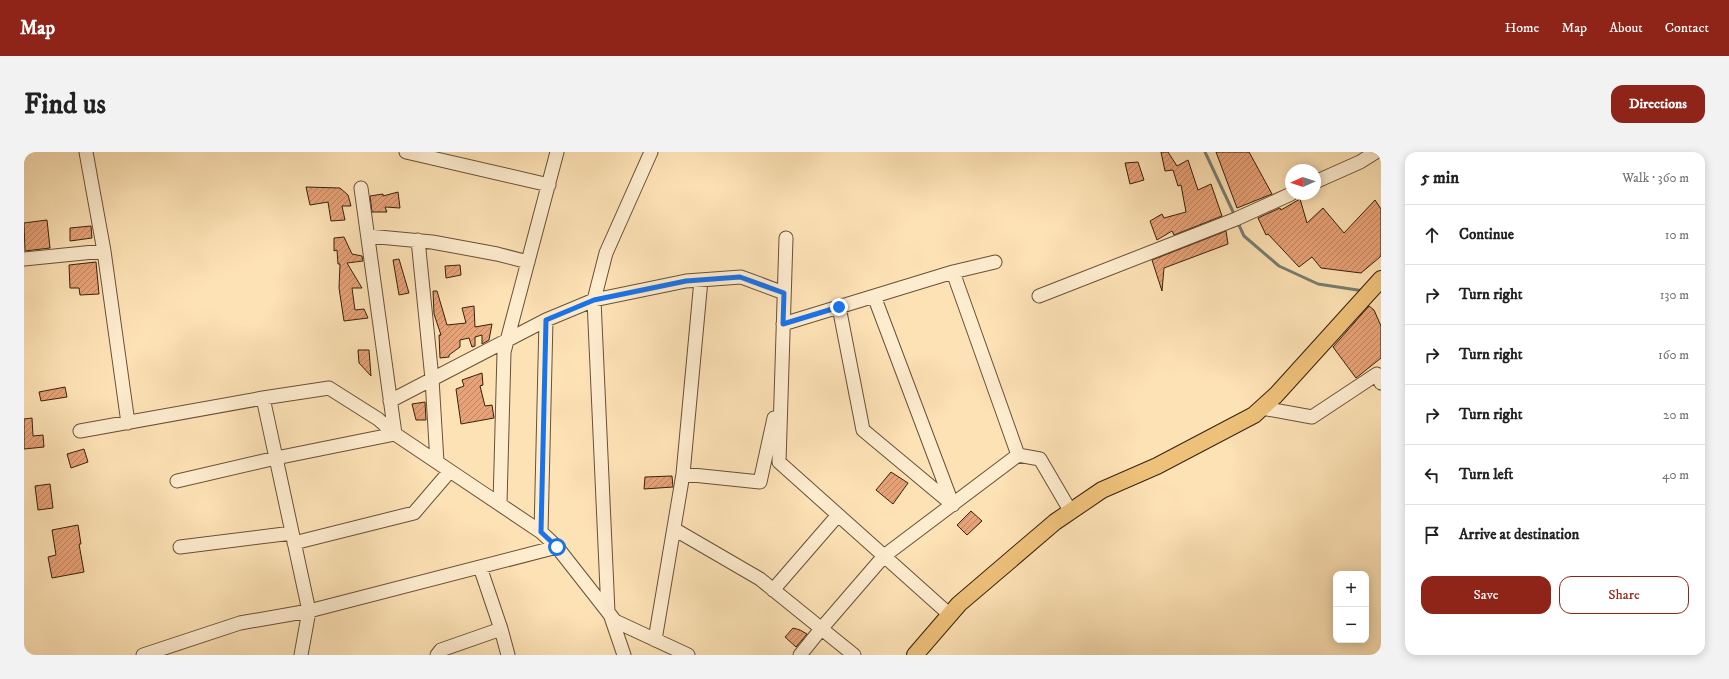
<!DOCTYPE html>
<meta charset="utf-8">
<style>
:root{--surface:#fff;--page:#f2f2f2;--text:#222;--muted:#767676;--line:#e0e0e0;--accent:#8f2418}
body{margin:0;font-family:"IM FELL DW Pica",serif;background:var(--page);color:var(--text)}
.controls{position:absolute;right:12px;bottom:12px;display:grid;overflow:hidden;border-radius:8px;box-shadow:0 2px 10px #0003}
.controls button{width:36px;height:36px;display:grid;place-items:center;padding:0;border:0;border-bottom:1px solid var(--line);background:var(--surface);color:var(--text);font:20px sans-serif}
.compass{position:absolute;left:1261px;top:12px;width:36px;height:36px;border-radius:50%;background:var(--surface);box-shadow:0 2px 10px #0003;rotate:267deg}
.stop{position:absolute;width:12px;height:12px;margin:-9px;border:3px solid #1a73e8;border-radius:50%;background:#fff}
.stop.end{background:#1a73e8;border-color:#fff;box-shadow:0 1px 4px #0008}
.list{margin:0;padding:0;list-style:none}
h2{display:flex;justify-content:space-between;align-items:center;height:52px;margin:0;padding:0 16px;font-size:17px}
h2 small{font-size:13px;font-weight:400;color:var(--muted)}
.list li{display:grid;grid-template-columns:26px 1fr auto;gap:12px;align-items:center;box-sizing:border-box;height:60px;padding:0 16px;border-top:1px solid var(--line)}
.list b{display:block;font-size:15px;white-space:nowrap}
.list em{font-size:13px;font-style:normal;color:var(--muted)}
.actions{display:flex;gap:8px;padding:12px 16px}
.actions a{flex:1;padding:9px 0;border:1px solid var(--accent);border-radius:12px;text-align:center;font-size:14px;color:var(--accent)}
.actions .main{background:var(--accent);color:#fff}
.icon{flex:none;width:22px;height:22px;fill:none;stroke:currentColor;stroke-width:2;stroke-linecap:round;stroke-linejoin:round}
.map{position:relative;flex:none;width:1357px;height:503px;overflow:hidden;border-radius:12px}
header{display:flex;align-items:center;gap:24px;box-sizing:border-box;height:56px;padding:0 20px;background:var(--accent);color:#fff}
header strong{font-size:19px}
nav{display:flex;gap:22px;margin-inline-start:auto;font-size:14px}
.intro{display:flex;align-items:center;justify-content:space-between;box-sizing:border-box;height:96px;padding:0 24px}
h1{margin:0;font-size:28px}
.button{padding:10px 18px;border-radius:12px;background:var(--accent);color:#fff;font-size:14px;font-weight:700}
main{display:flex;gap:24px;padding:0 24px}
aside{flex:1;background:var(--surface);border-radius:12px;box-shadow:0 2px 10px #0003}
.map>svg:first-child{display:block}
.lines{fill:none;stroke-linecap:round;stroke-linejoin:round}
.stream{stroke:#787e72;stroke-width:3}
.building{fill:url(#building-hatch);stroke:#37210b}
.minor-casing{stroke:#685136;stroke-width:15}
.major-casing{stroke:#37210b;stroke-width:18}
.minor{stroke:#feeccf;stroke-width:13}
.major{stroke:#eec17a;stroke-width:16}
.route{stroke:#1a73e8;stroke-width:5}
</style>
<header>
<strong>Map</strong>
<nav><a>Home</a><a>Map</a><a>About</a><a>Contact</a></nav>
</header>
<div class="intro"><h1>Find us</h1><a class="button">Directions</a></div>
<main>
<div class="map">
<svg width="1357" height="503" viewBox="0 0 1357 503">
<defs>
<pattern id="building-hatch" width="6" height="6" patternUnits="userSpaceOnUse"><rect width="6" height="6" fill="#e8a277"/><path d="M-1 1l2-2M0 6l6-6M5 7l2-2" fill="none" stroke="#bd8460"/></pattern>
</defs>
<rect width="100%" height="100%" fill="#fde2b5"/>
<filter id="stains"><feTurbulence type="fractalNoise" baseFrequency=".005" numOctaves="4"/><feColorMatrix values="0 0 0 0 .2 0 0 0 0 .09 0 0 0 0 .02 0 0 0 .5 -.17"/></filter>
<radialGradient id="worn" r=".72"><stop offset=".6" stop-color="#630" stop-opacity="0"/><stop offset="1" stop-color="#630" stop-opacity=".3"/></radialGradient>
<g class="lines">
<path class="stream" d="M 1181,0 L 1211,64
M 1214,71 L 1220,84 L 1255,114 L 1294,132 L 1340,139"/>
</g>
<path class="building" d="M 1137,0 L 1144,0 L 1153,14 L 1164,8 L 1174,38 L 1187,32 L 1198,64 L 1150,83 L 1148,79 L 1133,88 L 1126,69 L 1138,62 L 1140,66 L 1162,60 L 1157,33 L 1154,34 L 1149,18 L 1141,19 Z
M 1192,0 L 1225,0 L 1248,42 L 1213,56 Z
M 1114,10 L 1120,28 L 1106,32 L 1101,11 Z
M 282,35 L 316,36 L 324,43 L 327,54 L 318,54 L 321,68 L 307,69 L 304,50 L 286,53 Z
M 374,40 L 376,56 L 361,55 L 363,60 L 348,60 L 346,44 L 359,42 L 359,44 Z
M 1276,47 L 1283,71 L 1299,56 L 1320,81 L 1351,48 L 1357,57 L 1357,103 L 1356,105 L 1337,121 L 1297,116 L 1288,105 L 1275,115 L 1244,82 L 1242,83 L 1234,66 L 1256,56 L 1257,58 Z
M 23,68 L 26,96 L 1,99 L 0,71 Z
M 67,74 L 68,86 L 46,89 L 46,76 Z
M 1202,79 L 1204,92 L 1140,116 L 1138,139 L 1128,108 Z
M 320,85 L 328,102 L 338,104 L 339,109 L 323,111 L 338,136 L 328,136 L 331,158 L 340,157 L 344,166 L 320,169 L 315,136 L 316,112 L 314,112 L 313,98 L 310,99 L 310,86 Z
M 375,107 L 385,141 L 375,143 L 369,108 Z
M 72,110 L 75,142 L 56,143 L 55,136 L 46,136 L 45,113 Z
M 436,113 L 437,123 L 422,126 L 421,114 Z
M 409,139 L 413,139 L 423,173 L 442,171 L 438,156 L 450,154 L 451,175 L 468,172 L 465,188 L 458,192 L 458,183 L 451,185 L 451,194 L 448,195 L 445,186 L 436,188 L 436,195 L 425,203 L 425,205 L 416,206 L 415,183 L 417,183 L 410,162 Z
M 1345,154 L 1350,158 L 1357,174 L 1357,206 L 1332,226 L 1309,195 Z
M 334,198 L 345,198 L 347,224 L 335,211 Z
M 458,221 L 459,233 L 456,234 L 461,254 L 468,253 L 470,266 L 437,272 L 432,237 L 440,234 L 438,228 Z
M 41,235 L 43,245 L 17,249 L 15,240 Z
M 401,250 L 402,268 L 392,268 L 388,252 Z
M 8,266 L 9,284 L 19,283 L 20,295 L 0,297 L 0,267 Z
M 60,297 L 64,310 L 47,316 L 43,302 Z
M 867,320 L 884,331 L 869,352 L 852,338 Z
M 648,324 L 649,335 L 620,337 L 621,325 Z
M 26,332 L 29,356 L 14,358 L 11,334 Z
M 947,359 L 958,369 L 943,383 L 933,373 Z
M 54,373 L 57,392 L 55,392 L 60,420 L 28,426 L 24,405 L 32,403 L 28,378 Z
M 769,476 L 776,478 L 783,482 L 772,495 L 761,485 Z"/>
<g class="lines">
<defs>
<path id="minor" d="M 62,0 L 80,99 L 104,271
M 382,0 L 525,33
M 1291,30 L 1336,10 L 1352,0
M 337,36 L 371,282
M 344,84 L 408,90 L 473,102 L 504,110
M 762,86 L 755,310 L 926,463
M 394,88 L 408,227 L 413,310
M 0,107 L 80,99
M 929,120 L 971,110
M 850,144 L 928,351
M 1015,144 L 1212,67 L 1267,42
M 815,155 L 839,278 L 929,353
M 759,172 L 929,120 L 994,303 L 1016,307 L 1047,360
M 366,249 L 522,168
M 1238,256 L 1288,265 L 1353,222 L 1357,231
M 56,279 L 239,246 L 305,236 L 354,267 L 371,282 L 517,380 L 533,395 L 591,469 L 664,503
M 659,322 L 736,330 L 750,266
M 153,329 L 252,306 L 239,246
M 476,352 L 480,200 L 533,0
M 650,377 L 736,427 L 830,503
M 517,380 L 522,168 L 570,148 L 582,101 L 627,0
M 270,391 L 390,361 L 426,319
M 156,395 L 268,381
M 749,438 L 814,363
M 584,460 L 570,148 L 662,129 L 717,125 L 760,141
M 587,465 L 600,503
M 477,477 L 484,503
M 631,488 L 659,322 L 677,128
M 119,503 L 216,471 L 285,459 L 252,306 L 371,282
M 277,503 L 285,459 L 533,395
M 413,503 L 417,498 L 477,477 L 456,415
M 776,503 L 797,477 L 860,404 L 994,303"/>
<path id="major" d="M 891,503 L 935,452 L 1031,370 L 1078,338 L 1133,314 L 1230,263 L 1252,243 L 1357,127"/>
</defs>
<use href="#minor" class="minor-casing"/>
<use href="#major" class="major-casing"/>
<use href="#minor" class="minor"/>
<use href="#major" class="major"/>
</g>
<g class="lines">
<path class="route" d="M 533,395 L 517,380 L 522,168 L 570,148 L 662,129 L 716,125 L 760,141 L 759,172 L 815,155"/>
</g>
<rect width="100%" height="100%" filter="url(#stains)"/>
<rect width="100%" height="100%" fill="url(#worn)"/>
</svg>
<div class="controls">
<button>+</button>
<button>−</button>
</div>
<svg class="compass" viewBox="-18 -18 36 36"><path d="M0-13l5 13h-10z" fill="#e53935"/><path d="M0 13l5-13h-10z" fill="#767676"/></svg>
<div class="stop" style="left:533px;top:395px"></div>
<div class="stop end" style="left:815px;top:155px"></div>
</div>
<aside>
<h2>5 min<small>Walk · 360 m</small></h2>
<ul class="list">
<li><svg class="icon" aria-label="ahead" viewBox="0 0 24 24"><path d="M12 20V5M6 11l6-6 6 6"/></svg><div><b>Continue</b></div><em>10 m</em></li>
<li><svg class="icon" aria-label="right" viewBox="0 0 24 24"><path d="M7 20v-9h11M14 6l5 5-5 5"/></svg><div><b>Turn right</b></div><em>130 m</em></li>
<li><svg class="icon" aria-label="right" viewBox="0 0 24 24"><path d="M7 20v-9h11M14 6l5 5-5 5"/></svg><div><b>Turn right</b></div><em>160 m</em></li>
<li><svg class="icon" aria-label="right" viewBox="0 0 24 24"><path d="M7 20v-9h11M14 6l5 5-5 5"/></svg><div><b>Turn right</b></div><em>20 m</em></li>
<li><svg class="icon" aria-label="left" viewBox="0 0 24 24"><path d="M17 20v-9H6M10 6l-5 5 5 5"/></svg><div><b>Turn left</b></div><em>40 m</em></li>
<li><svg class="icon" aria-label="arrive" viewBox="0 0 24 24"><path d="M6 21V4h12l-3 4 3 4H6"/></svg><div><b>Arrive at destination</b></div></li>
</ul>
<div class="actions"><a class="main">Save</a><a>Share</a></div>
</aside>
</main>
